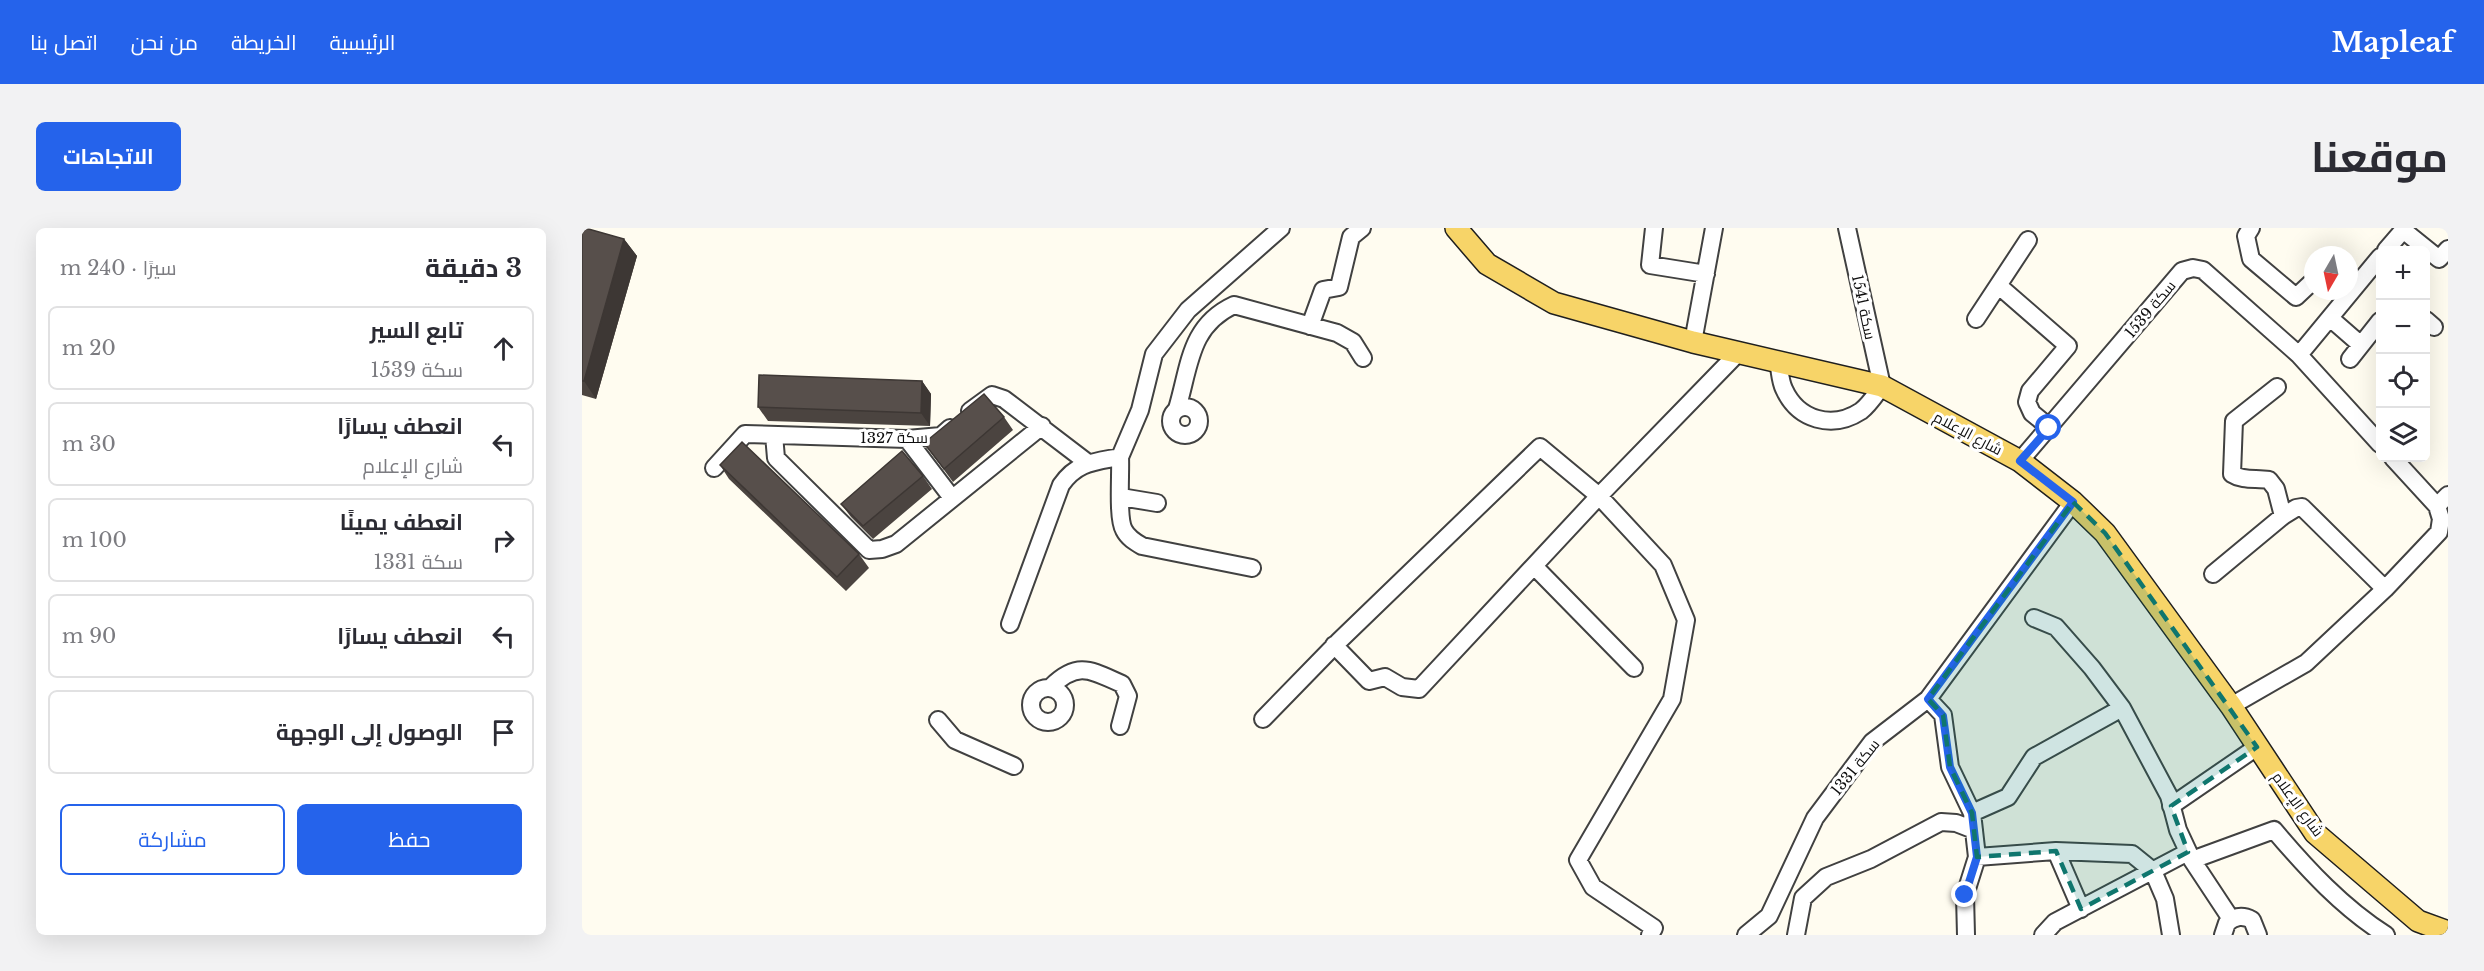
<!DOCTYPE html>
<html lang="ar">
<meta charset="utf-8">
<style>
:root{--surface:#fff;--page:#f2f2f3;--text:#2b2b33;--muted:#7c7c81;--line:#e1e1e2;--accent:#2563eb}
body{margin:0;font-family:"Libre Baskerville",Cairo,serif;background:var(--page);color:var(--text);direction:rtl}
.controls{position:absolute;right:18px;top:18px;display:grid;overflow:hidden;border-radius:9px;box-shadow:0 6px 24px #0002}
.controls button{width:54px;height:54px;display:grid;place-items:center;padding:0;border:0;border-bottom:2px solid var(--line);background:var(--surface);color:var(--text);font:30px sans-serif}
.compass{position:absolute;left:1722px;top:18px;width:54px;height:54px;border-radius:50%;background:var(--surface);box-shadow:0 6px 24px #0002;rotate:189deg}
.stop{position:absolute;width:18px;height:18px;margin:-14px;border:4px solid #2563eb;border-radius:50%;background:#fff}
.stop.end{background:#2563eb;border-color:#fff;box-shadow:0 2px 6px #0008}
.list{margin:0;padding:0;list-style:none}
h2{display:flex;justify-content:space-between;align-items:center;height:78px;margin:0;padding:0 24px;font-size:26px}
h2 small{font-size:20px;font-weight:400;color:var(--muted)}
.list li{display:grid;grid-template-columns:39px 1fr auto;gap:18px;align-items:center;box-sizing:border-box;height:84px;margin:0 12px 12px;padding:0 12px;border:2px solid var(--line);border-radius:9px}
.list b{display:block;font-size:22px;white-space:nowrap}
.list p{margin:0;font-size:20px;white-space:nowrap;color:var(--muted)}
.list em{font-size:20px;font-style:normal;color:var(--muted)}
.actions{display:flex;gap:12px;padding:18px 24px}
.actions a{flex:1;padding:14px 0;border:2px solid var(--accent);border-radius:9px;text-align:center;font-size:21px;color:var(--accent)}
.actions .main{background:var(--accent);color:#fff}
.icon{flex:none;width:33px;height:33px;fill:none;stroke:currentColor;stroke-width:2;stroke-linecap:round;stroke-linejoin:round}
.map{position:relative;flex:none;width:1866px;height:707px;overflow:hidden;direction:ltr;border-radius:9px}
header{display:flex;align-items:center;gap:36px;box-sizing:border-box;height:84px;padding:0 30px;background:var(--accent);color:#fff}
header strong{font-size:28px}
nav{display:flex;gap:33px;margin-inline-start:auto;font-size:21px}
.intro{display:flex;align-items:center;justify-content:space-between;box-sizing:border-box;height:144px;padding:0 36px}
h1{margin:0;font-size:42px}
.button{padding:15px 27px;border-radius:9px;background:var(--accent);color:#fff;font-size:21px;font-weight:700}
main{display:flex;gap:36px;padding:0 36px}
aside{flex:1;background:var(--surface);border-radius:9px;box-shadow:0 6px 24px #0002}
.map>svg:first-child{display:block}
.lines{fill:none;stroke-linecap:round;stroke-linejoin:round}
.minor-casing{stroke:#414141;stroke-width:20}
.major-casing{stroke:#1f1f1f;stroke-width:24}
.minor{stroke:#fff;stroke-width:16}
.major{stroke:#f7d468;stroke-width:21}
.wall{fill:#4b4440}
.shaded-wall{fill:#3d3734}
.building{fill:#574f4b;stroke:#3d3734;stroke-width:1.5}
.route{stroke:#2563eb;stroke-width:8}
.marked{fill:#0f766e;fill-opacity:0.2;stroke:#0f766e;stroke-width:4.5;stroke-dasharray:12 8;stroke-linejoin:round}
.labels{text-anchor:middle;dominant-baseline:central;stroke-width:6;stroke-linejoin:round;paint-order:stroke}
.street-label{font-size:15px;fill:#0e0e0e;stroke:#fff}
</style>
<header>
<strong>Mapleaf</strong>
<nav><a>الرئيسية</a><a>الخريطة</a><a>من نحن</a><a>اتصل بنا</a></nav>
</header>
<div class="intro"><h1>موقعنا</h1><a class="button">الاتجاهات</a></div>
<main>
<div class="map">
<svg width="1866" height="707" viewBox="0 0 1866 707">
<rect width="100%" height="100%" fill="#fffcf0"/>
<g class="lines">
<defs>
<path id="minor" d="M 1072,0 L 1068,37 L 1124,46
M 1669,0 L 1664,8 L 1669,31 L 1714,69 L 1731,53
M 1821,2 L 1857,31 L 1866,21
M 1804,22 L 1823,0
M 1417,58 L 1486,118 L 1448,163 L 1445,174 L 1450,185 L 1467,199
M 1748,90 L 1779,117
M 1394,91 L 1446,12
M 1844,92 L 1852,99
M 728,98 L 741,62 L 757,59 L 769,9 L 780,0
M 1111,114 L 1132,0
M 1717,127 L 1798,29
M 1768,131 L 1798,93
M 1196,134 C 1198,142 1198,153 1202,161 C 1216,192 1250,202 1279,183 C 1287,177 1294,166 1300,158 L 1265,0
M 1695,159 L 1652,193 L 1650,246 C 1661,253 1673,250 1687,252 L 1694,261 L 1701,288
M589 193a14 14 0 1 1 28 0a14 14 0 1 1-28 0Z
M 595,181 C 608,138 607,98 652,77 L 755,105 L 771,114 L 781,130
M 388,183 L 410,167 L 422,171 L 506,235
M 192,207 L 194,230 L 287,322 L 300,321 L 314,316 L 460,198
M 325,211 L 370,270
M 538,229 C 539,245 535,290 542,302 C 546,310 553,314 560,318 L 670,340
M 1438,233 L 1600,43 L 1611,40 L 1621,42 L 1717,127 L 1798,216
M 132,240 L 163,206 L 325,211 L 359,208 L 368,200
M 539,269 L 575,275
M 1855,278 L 1866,267
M 952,338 L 1052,440
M 1631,346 L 1701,288 L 1714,280 L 1720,279 L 1803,361
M 1452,390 L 1474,399 L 1510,440 L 1540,480 L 1587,568 L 1596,602 L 1610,632 L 1649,691
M 428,396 L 479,257 C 495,234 512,234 538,229 L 558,182 L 572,126 L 606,82 L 699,0
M 752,417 L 787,453 L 803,449 L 820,459 L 837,461 L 1017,268 L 1156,125
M 469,459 C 496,432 510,443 540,456 L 546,468 L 538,498
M449 477a17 17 0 1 1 34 0a17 17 0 1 1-34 0Z
M 1346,471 L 1361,487 L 1368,539 L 1390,585 L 1395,629 L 1383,667 L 1384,707
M 1649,478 L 1724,435 L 1803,361 L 1857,304 L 1859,291 L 1855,278 L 1811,230
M 681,491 L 756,414 L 958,219 L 1017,268 L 1081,337 L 1104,392 L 1090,471 L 996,632 L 1011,659 L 1072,700 L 1068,707
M 356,492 L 373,512 L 432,538
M 1589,578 L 1675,519
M 1390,585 L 1426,569 L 1452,529 L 1540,480
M 1474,623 L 1499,681
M 1395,629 L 1474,623 L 1550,626 L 1571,643 L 1583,671 L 1589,707
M 1610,632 L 1692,602 C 1725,641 1761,680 1804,707
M 1164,707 L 1187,688 L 1233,590 L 1290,514 L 1346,471 L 1491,274
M 1214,707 L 1221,670 L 1244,649 L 1289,631 L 1359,594 L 1374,595 L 1392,602
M 1461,707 L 1473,694 L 1606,624
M 1641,707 L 1645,695 C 1653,688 1661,687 1670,692 L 1676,707"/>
<path id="major" d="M 874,0 L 905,36 L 972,75 L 1111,114 L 1300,158 L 1438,233 L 1491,274 L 1523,305 L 1649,478 L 1733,605 L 1836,693 L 1866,704"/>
</defs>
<use href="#minor" class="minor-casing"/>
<use href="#major" class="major-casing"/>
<use href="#minor" class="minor"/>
<use href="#major" class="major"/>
</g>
<path class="wall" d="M 0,0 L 42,11 L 55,28 L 14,171 L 0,167 Z
M 340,153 L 349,166 L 348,198 L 186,193 L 176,179 Z
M 422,189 L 431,202 L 371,254 L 342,215 Z
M 138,237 L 277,326 L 287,340 L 264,363 L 147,251 Z
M 341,248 L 350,261 L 291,311 L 269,289 L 259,276 Z"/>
<path class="shaded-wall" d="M 42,11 L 55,28 L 14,171 L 2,153 Z
M 340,153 L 349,166 L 348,198 L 339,185 Z"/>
<path class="building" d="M 0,0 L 3,0 L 42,11 L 2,153 L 0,153 Z
M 177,147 L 340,153 L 339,185 L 176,179 Z
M 402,166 L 422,189 L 362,241 L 342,215 Z
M 160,214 L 277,326 L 255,349 L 138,237 Z
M 320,223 L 341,248 L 281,298 L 259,276 Z"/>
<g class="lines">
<path class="route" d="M 1383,667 L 1395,629 L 1390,585 L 1368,539 L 1361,488 L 1346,471 L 1491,274 L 1438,233 L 1467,200"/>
</g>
<path class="marked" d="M 1491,274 L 1523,305 L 1675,519 L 1589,578 L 1606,624 L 1499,681 L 1474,623 L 1395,629 L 1390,585 L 1368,539 L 1361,487 L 1346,471 Z"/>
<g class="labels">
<g class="street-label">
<text transform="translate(1282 79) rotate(78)">سكة 1541</text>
<text transform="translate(1568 81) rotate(-50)">سكة 1539</text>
<text transform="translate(1386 205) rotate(28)">شارع الإعلام</text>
<text x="312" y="209">سكة 1327</text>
<text transform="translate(1273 539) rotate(-51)">سكة 1331</text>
<text transform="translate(1716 576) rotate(54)">شارع الإعلام</text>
</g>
</g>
</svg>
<div class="controls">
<button>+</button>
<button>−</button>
<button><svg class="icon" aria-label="locate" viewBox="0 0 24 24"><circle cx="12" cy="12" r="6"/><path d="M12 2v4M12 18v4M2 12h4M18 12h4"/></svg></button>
<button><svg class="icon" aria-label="layers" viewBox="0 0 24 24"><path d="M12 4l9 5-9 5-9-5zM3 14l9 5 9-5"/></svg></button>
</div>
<svg class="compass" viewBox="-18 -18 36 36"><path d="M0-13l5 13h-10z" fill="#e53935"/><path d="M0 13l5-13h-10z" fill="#7c7c81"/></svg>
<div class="stop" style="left:1467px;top:200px"></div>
<div class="stop end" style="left:1383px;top:667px"></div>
</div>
<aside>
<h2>3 دقيقة<small>سيرًا · 240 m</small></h2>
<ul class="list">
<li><svg class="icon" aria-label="ahead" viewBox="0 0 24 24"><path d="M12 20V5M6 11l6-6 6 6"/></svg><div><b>تابع السير</b><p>سكة 1539</p></div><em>20 m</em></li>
<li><svg class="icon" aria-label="left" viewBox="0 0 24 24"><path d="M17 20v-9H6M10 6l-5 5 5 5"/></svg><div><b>انعطف يسارًا</b><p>شارع الإعلام</p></div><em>30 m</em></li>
<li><svg class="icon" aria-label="right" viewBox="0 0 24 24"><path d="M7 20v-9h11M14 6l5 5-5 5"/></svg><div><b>انعطف يمينًا</b><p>سكة 1331</p></div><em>100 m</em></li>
<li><svg class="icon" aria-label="left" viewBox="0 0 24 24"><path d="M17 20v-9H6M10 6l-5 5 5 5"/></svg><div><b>انعطف يسارًا</b></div><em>90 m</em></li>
<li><svg class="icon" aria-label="arrive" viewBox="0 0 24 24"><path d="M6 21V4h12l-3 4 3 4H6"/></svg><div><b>الوصول إلى الوجهة</b></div></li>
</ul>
<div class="actions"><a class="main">حفظ</a><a>مشاركة</a></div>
</aside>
</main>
